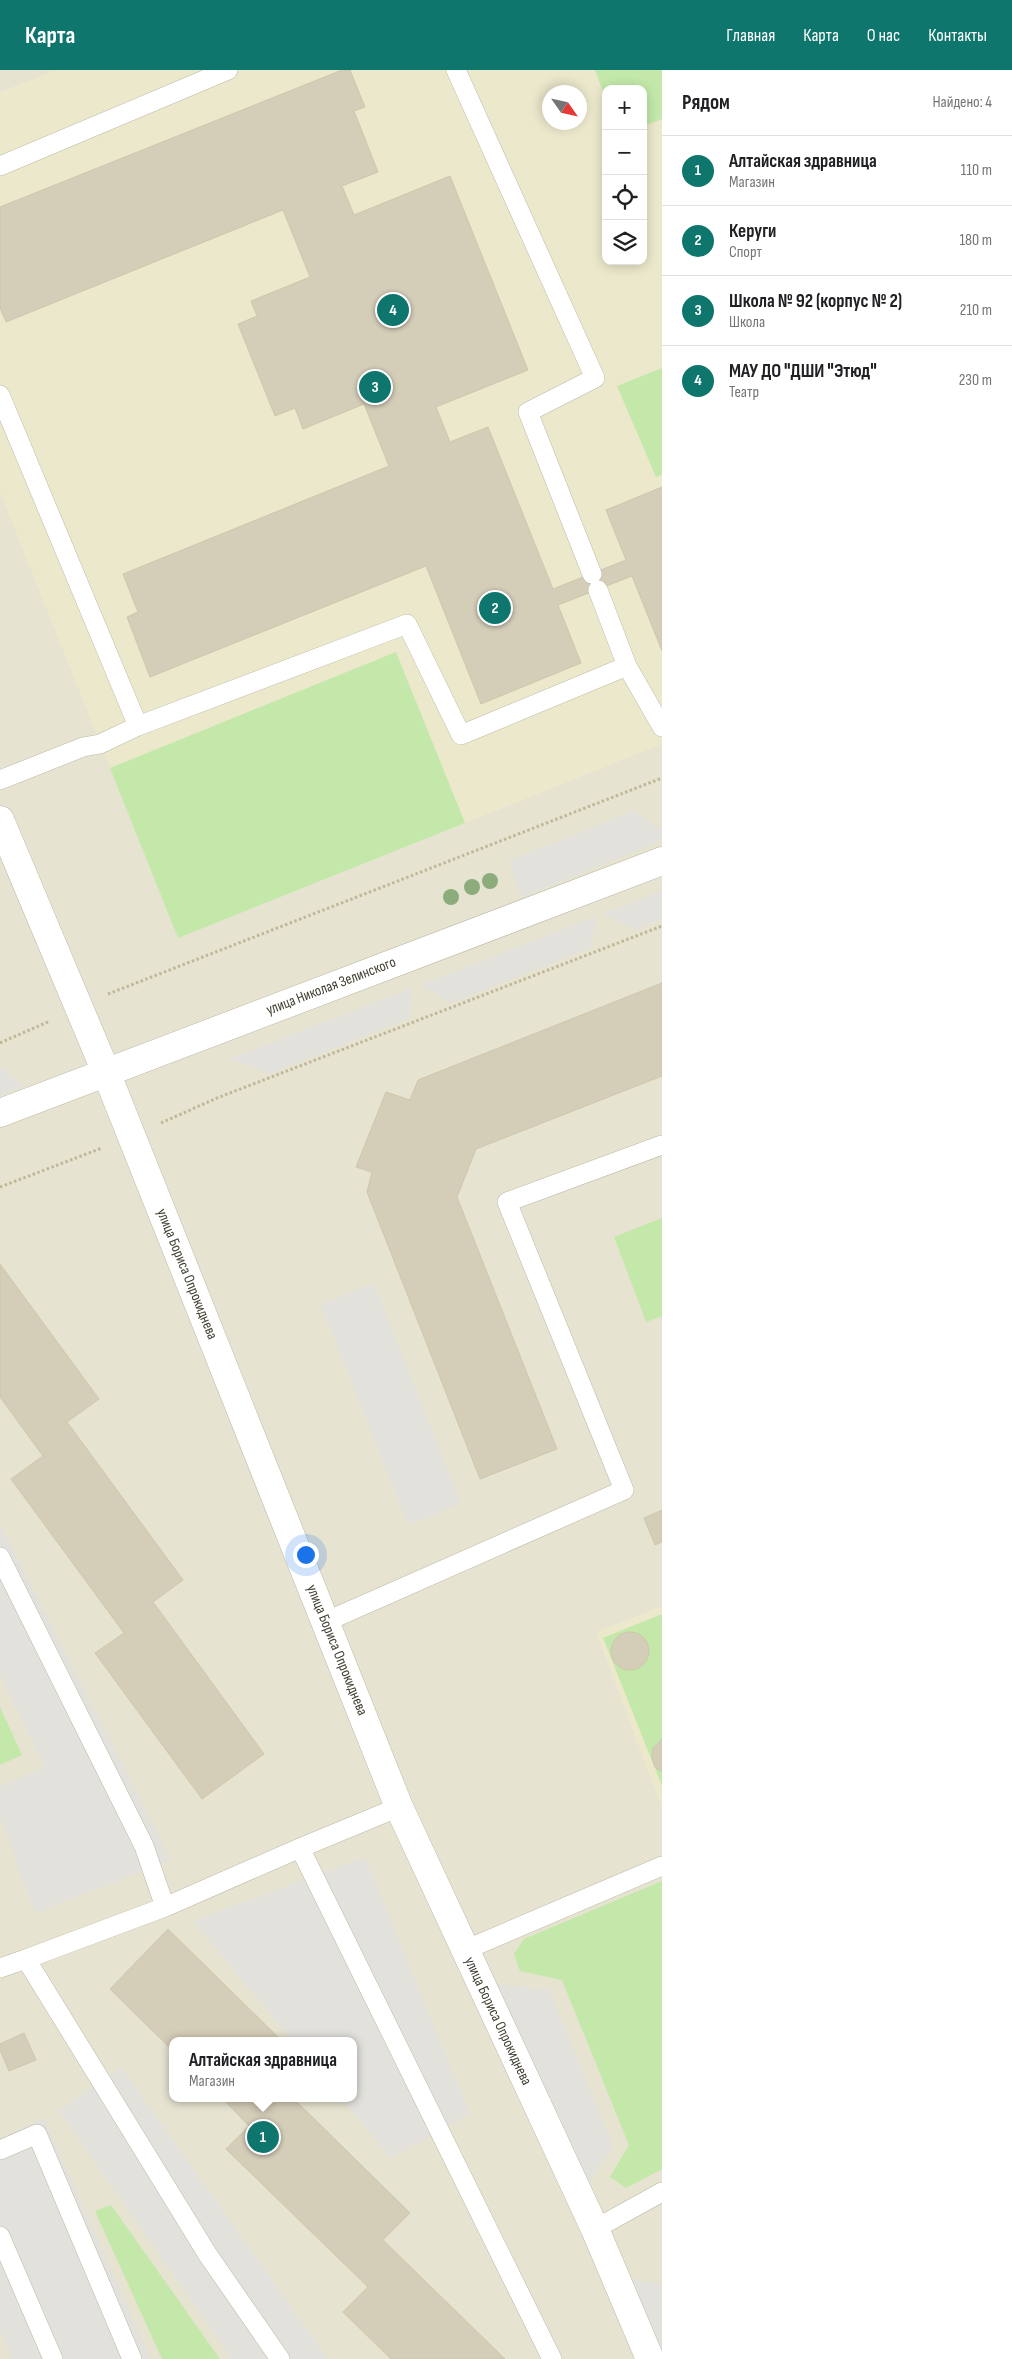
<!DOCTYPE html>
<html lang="ru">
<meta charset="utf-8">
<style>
:root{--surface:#fff;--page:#f6f6f6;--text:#202124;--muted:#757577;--line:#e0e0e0;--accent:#0f766e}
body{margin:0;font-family:"Sofia Sans Condensed",sans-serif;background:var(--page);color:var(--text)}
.controls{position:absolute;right:15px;top:15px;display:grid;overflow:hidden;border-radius:10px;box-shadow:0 2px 12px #0003}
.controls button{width:45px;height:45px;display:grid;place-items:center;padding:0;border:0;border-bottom:1px solid var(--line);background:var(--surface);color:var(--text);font:25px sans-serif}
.compass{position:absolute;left:542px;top:15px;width:45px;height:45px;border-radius:50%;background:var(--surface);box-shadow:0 2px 12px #0003;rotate:124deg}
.you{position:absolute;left:305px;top:1484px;width:18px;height:18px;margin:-12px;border:4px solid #fff;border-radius:50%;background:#1a73e8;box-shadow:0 0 0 8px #1a73e833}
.badge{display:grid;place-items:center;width:32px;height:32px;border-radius:50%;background:var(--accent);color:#fff;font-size:16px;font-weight:700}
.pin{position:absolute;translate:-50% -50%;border:2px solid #fff;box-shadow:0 1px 5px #0006}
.popup{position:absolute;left:169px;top:1967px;width:188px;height:65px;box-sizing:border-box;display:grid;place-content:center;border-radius:10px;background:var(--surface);filter:drop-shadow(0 1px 4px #0005);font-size:16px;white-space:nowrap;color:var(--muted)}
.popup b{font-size:19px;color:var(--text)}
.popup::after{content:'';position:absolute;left:50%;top:100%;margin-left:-10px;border:10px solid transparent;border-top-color:var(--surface)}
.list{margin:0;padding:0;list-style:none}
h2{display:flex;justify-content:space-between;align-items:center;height:65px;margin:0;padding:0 20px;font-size:21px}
h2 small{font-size:16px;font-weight:400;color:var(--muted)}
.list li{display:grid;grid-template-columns:32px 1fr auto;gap:15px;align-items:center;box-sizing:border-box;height:70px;padding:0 20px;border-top:1px solid var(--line)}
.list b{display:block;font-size:19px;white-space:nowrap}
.list p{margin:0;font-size:16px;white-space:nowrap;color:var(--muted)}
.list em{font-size:16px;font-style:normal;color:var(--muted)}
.icon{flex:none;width:28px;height:28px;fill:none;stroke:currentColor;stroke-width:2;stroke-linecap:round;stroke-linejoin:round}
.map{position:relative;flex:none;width:662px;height:2289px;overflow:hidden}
header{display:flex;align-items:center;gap:30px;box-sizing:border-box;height:70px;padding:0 25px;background:var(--accent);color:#fff}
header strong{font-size:24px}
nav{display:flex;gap:28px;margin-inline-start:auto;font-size:18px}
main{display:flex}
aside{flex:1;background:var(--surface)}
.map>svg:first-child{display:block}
.residential{fill:#e6e3d1;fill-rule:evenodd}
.education{fill:#ece8cc;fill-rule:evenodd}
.green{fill:#c3e8aa}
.parking{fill:#e2e1dc}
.building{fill:#d4cdb8;stroke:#cfc6ab}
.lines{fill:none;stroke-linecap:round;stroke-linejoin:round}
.lane-casing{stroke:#bdb9a6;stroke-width:20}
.street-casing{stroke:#bdb9a6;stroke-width:29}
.path{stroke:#bfb797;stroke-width:3;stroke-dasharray:2.5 2.5;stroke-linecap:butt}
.lane{stroke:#fff;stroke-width:19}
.street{stroke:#fff;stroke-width:28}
.tree{fill:#8cad7b}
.labels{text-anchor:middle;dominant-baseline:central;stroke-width:4;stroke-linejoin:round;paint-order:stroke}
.street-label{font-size:15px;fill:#444033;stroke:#fff}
</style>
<header>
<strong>Карта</strong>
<nav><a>Главная</a><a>Карта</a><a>О нас</a><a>Контакты</a></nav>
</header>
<main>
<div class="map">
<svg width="662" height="2289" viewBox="0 0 662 2289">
<rect width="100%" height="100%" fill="#f2f0e3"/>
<path class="residential" d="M 0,0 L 662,0 L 662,2289 L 0,2289 ZM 606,19 L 643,19 L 643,191 L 606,191 ZM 550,22 L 580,22 L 580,52 L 550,52 ZM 173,1971 L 353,1971 L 353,2028 L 173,2028 Z"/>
<path class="education" d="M 56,0 L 662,0 L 662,674 L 178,868 L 0,422 L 0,22 ZM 606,19 L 643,19 L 643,191 L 606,191 ZM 550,22 L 580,22 L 580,52 L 550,52 Z
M 662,1536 L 662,1738 L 596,1562 Z"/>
<path class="green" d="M 595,0 L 662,0 L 662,49 L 643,56 L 643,19 L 606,19 L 606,30 Z
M 662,298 L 662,405 L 656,407 L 617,316 Z
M 396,582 L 465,753 L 178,868 L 110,698 Z
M 662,1148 L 662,1246 L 646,1252 L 614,1167 Z
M 662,1544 L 662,1716 L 603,1568 Z
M 0,1637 L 22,1685 L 0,1695 Z
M 662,1811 L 662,2099 L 626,2118 L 610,2107 L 629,2075 L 562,1910 L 520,1901 L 514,1884 L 524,1869 Z
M 111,2135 L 220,2289 L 162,2289 L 95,2141 Z"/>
<path class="parking" d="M 634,741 L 662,761 L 662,770 L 522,827 L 509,791 Z
M 662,821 L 662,849 L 635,860 L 602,844 Z
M 597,846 L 590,878 L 450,933 L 421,915 Z
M 412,918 L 409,948 L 269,1004 L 230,989 Z
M 0,997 L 23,1016 L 0,1025 Z
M 374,1213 L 461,1434 L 408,1455 L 321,1234 Z
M 0,1454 L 171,1790 L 35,1843 L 0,1747 L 0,1716 L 45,1698 L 0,1604 Z
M 365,1787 L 470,2044 L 391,2088 L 341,2028 L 353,2028 L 353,1971 L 293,1971 L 193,1851 Z
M 480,1912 L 549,1920 L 613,2076 L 580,2127 Z
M 121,1997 L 328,2289 L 232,2289 L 59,2041 Z
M 44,2048 L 151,2289 L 12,2289 L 0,2261 L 0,2068 Z
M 616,2209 L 662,2213 L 662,2289 Z"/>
<path class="building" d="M 342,0 L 350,0 L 365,37 L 354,41 L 378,102 L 342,116 L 354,145 L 450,106 L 528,300 L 436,337 L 450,372 L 488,357 L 553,519 L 626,490 L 606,440 L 662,417 L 662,581 L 632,506 L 558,535 L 581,593 L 481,634 L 426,496 L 150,607 L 127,547 L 138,542 L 123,504 L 389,396 L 364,334 L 303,359 L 295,338 L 275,346 L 238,254 L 257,246 L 251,231 L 310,207 L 283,140 L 6,252 L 0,238 L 0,137 Z
M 662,913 L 662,1006 L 476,1079 L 457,1127 L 557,1379 L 480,1409 L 367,1122 L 372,1102 L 356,1097 L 386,1022 L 410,1030 L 418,1010 Z
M 0,1194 L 99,1329 L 67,1352 L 183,1510 L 153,1532 L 264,1684 L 202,1729 L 95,1583 L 124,1563 L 11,1409 L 43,1386 L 0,1327 Z
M 662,1440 L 662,1472 L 655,1475 L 644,1448 Z
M611 1581a19 19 0 1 1 38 0a19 19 0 1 1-38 0Z
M 662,1669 L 662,1702 L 655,1697 L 652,1688 L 653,1678 Z
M 168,1859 L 282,1971 L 173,1971 L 173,1981 L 110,1919 Z
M 24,1963 L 36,1990 L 9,2001 L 0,1980 L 0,1974 Z
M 222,2028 L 293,2028 L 410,2143 L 383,2170 L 505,2289 L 391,2289 L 343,2242 L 368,2217 L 226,2079 L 249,2056 Z"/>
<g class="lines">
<defs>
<path id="lane" d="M 456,0 L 595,308 L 528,342 L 592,504
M 0,96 L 228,0
M 0,325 L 138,656
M 627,596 L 662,657
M 0,710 L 83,677 L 100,674 L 138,656 L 407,554 L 461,665 L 627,596 L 598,520
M 0,1487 L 144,1776 L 165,1837
M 325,1552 L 624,1420 L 507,1132 L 662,1075
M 300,1778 L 552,2289
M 465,1880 L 662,1796
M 26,1889 L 165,1837 L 300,1778 L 399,1737
M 0,1898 L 26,1889 L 208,2185 L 280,2289
M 0,2080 L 37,2064 L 132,2289
M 595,2159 L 662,2122
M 0,2166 L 53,2289"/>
<path id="street" d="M 0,750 L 106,1002 L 399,1737 L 595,2159 L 650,2289
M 0,1043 L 662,791"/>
</defs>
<use href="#lane" class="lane-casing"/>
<use href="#street" class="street-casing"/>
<path class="path" d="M 108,924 L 662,708
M 0,973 L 50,951
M 161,1053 L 217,1028 L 662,856
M 0,1117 L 102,1078"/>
<use href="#lane" class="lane"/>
<use href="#street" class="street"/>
</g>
<g class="tree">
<circle cx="490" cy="811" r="8"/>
<circle cx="472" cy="817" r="8"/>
<circle cx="451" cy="827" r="8"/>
</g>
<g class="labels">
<g class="street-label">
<text transform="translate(331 916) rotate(-21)">улица Николая Зелинского</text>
<text transform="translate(187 1204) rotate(68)">улица Бориса Опрокиднева</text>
<text transform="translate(337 1580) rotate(68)">улица Бориса Опрокиднева</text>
<text transform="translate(498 1951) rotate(65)">улица Бориса Опрокиднева</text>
</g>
</g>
</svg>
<div class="controls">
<button>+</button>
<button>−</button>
<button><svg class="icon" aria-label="locate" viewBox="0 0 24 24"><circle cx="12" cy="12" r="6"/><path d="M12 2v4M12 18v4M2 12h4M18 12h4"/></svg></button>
<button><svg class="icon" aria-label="layers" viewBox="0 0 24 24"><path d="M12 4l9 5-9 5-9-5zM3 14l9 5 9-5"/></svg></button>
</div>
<svg class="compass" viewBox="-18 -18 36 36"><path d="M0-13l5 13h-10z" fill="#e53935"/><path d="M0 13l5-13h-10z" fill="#757577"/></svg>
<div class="you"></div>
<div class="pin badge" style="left:263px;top:2067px">1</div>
<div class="popup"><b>Алтайская здравница</b>Магазин</div>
<div class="pin badge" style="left:495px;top:538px">2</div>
<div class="pin badge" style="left:375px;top:317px">3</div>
<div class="pin badge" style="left:393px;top:240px">4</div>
</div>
<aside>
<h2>Рядом<small>Найдено: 4</small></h2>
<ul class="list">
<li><span class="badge">1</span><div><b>Алтайская здравница</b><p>Магазин</p></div><em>110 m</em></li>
<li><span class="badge">2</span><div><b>Керуги</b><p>Спорт</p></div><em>180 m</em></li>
<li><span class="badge">3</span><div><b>Школа № 92 (корпус № 2)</b><p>Школа</p></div><em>210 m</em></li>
<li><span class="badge">4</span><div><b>МАУ ДО &quot;ДШИ &quot;Этюд&quot;</b><p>Театр</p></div><em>230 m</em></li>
</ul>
</aside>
</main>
